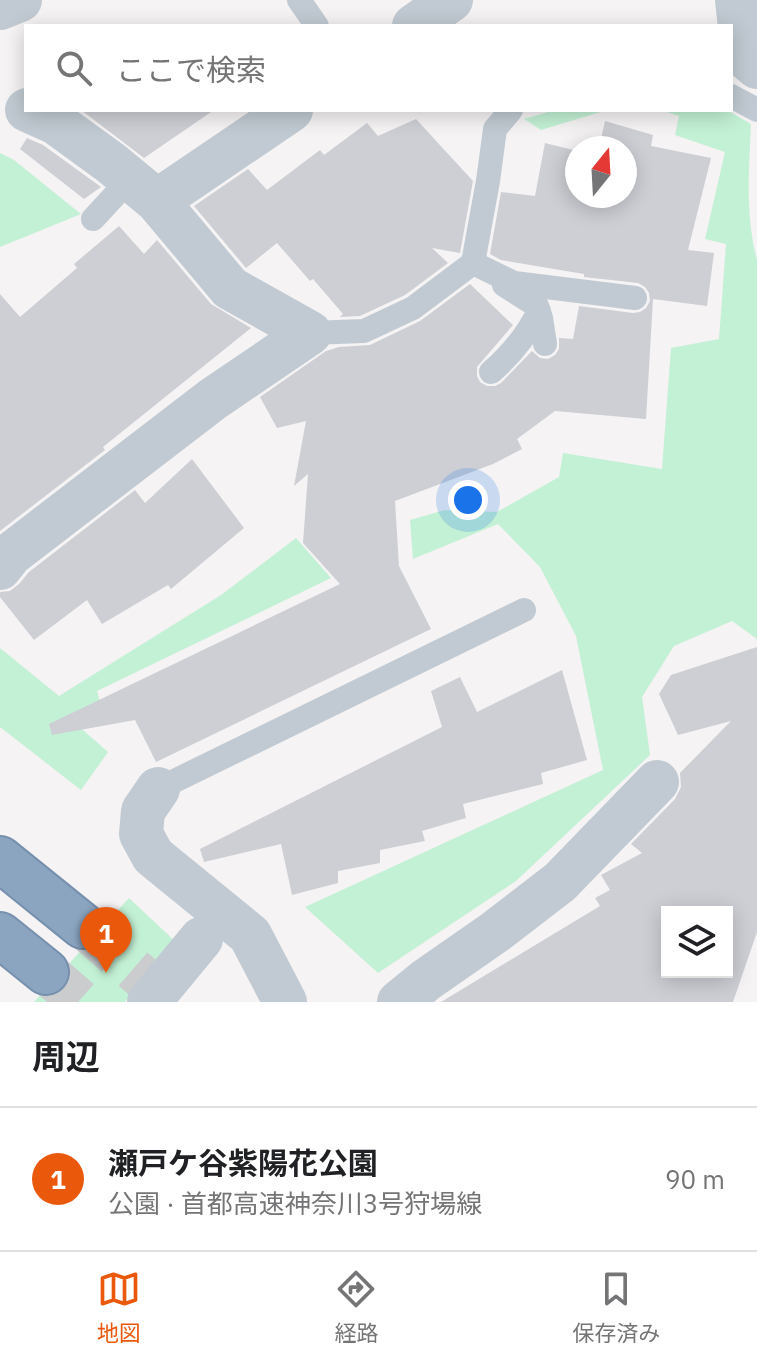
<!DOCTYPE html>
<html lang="ja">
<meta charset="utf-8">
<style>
:root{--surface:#fff;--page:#f2f2f2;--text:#202124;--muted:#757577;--line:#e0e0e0;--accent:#ea580c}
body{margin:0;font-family:"IBM Plex Sans","Noto Sans JP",sans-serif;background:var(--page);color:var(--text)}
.controls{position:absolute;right:24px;bottom:24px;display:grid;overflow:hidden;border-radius:0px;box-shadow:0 4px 20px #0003}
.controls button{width:72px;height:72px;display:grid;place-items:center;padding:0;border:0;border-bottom:2px solid var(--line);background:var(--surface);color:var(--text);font:40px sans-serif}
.compass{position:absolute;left:565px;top:136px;width:72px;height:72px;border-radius:50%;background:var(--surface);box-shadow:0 4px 20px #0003;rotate:18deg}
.you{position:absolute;left:468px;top:500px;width:28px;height:28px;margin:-20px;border:6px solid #fff;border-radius:50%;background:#1a73e8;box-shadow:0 0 0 12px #1a73e833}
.badge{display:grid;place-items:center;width:52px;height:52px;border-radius:50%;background:var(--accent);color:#fff;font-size:26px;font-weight:700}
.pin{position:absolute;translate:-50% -66px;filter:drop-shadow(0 2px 4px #0008)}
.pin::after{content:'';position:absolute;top:42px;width:28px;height:24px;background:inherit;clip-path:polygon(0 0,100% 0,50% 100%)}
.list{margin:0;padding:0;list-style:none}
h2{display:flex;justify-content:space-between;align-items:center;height:104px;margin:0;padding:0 32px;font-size:34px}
h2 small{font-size:26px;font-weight:400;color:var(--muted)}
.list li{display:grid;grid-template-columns:52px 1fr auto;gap:24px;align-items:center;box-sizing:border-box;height:144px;padding:0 32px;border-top:2px solid var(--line)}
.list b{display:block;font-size:30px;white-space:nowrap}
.list p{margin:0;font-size:26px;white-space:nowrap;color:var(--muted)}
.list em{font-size:26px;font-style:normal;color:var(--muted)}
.icon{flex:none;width:44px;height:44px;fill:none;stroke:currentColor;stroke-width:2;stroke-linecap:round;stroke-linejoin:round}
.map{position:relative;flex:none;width:757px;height:1002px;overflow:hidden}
.search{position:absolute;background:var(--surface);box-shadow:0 4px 20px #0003;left:24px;right:24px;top:24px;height:88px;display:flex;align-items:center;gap:20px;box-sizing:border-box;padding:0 28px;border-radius:0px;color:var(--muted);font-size:30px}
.sheet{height:248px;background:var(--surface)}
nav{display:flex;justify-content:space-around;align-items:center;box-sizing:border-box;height:112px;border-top:2px solid var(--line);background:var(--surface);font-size:22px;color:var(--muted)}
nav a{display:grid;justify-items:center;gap:4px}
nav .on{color:var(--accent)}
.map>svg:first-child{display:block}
.green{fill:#c3f1d5}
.building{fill:#cdcfd5;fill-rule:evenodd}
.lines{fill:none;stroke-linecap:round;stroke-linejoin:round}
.highway-tunnel{stroke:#caccce;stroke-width:44;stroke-dasharray:44 22;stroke-linecap:butt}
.highway-casing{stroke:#7690ad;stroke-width:48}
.lane{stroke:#c1cad2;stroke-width:24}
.street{stroke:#c1cad2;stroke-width:44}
.highway{stroke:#8ba5c1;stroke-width:44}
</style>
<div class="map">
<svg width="757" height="1002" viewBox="0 0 757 1002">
<rect width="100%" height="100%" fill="#f5f3f3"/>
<path class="green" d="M 555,110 L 607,110 L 541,130 L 524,119 Z
M 661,110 L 727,110 L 751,124 C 749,170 745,215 757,260 L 757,639 L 732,621 L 674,646 L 642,697 L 650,755 L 516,881 L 378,973 L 305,907 L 603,770 L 576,636 L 540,567 L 498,524 L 413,559 L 410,520 L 445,510 L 497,512 L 559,477 L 563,453 L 662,469 L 671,348 L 719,339 L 726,244 L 705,239 L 725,152 L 675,135 L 679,116 Z
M 0,153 L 14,160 L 81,214 L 0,247 Z
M 296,538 L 331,578 L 97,691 L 102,709 L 75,723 L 108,752 L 81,790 L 0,727 L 0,648 L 59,696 L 221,595 Z
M 129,898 L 178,944 L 125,1002 L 34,1002 Z"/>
<path class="building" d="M 81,110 L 214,110 L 144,158 Z
M 416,119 L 473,181 L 460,253 L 432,248 L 448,263 L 405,295 L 360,316 L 340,317 L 343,314 L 313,279 L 310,281 L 277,243 L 246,268 L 194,206 L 248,169 L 267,190 L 320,150 L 324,155 L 367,123 L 378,136 Z
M 605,121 L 653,135 L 651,146 L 711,158 L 688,250 L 714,253 L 707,306 L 653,299 L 646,419 L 555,411 L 517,439 L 522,449 L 493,464 L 395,501 L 399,566 L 431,629 L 156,762 L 135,720 L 52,735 L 49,724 L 340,584 L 303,543 L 308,474 L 294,486 L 306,421 L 277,428 L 260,397 L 326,351 L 339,347 L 370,345 L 420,321 L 470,284 L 513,325 L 477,367 L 477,376 L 480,382 L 487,386 L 495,386 L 501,383 L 532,351 L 540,358 L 548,359 L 555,355 L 559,349 L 559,338 L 573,339 L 579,306 L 633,313 L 640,312 L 646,308 L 650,301 L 649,293 L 645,287 L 638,283 L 584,277 L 584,274 L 501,260 L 490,254 L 501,192 L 535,196 L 545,143 L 577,151 L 577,196 L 625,196 L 625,148 L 599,148 Z
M 27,138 L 43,145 L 101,187 L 84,199 L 20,149 Z
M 119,226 L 144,254 L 157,240 L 211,304 L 251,328 L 103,447 L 105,450 L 0,531 L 0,294 L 20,317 L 77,268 L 74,264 Z
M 192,459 L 244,528 L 171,589 L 168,585 L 102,624 L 87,600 L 34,640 L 0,597 L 0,592 L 10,591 L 19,584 L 29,572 L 135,490 L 145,503 Z
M 757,647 L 757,932 L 733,1002 L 441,1002 L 600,906 L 595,898 L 610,890 L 601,875 L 642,853 L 631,844 L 675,799 L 681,787 L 680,773 L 731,721 L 678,735 L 659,694 L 671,675 ZM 667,912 L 727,912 L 727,972 L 667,972 Z
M 562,670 L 587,760 L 541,773 L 543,784 L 463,804 L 466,818 L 422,831 L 425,841 L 380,850 L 380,863 L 338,871 L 338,883 L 292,895 L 281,844 L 204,862 L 200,849 L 442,727 L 431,691 L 460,677 L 477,712 Z"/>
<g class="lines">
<path class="highway-tunnel" d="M 83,926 L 171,1002
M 46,972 L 81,1002"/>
<defs>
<path id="highway" d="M 0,859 L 83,926
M 0,935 L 46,972"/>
</defs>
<use href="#highway" class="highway-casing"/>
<path class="lane" d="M 299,0 L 317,26
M 731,96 L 757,110
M 93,219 L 130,179
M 473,263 L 514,283 L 635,298
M 504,285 L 537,306 L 541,318 L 545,344
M 310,333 L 364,331 L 413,308 L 473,263 L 488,181 L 495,129 L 511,110
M 491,372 C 511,355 527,335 539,311
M 158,789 L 524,610"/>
<path class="street" d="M 737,0 L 743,55 L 757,67
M 0,8 L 20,0
M 414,26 L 451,0
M 157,201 L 291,110
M 0,568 L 11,554 L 213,399 L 310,333 L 230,288 L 157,201 L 111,163 L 56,123 L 27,110
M 158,789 L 143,811 L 141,834 L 153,856 L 250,935 L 285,1002
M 149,1002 L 201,939
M 399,1002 L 426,980 L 495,932 L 560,882 L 657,782"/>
<use href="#highway" class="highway"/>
</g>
</svg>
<div class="controls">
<button><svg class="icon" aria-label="layers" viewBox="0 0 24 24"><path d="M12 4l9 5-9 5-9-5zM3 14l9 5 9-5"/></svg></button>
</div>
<svg class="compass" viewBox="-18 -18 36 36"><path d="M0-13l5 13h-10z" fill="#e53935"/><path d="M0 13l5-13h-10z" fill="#757577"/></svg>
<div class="you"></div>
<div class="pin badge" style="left:106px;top:973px">1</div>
<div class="search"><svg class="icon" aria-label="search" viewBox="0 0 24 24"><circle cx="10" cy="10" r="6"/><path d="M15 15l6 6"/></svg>ここで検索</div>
</div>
<section class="sheet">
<h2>周辺<small></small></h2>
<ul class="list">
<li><span class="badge">1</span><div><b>瀬戸ケ谷紫陽花公園</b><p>公園 · 首都高速神奈川3号狩場線</p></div><em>90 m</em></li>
</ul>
</section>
<nav>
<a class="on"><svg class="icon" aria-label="map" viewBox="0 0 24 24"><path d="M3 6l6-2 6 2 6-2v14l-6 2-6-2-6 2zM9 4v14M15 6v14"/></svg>地図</a>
<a><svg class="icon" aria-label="directions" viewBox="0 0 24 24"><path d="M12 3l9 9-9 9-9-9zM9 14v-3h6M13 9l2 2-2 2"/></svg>経路</a>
<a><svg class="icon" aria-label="saved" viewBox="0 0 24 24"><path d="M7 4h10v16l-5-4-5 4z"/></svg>保存済み</a>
</nav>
